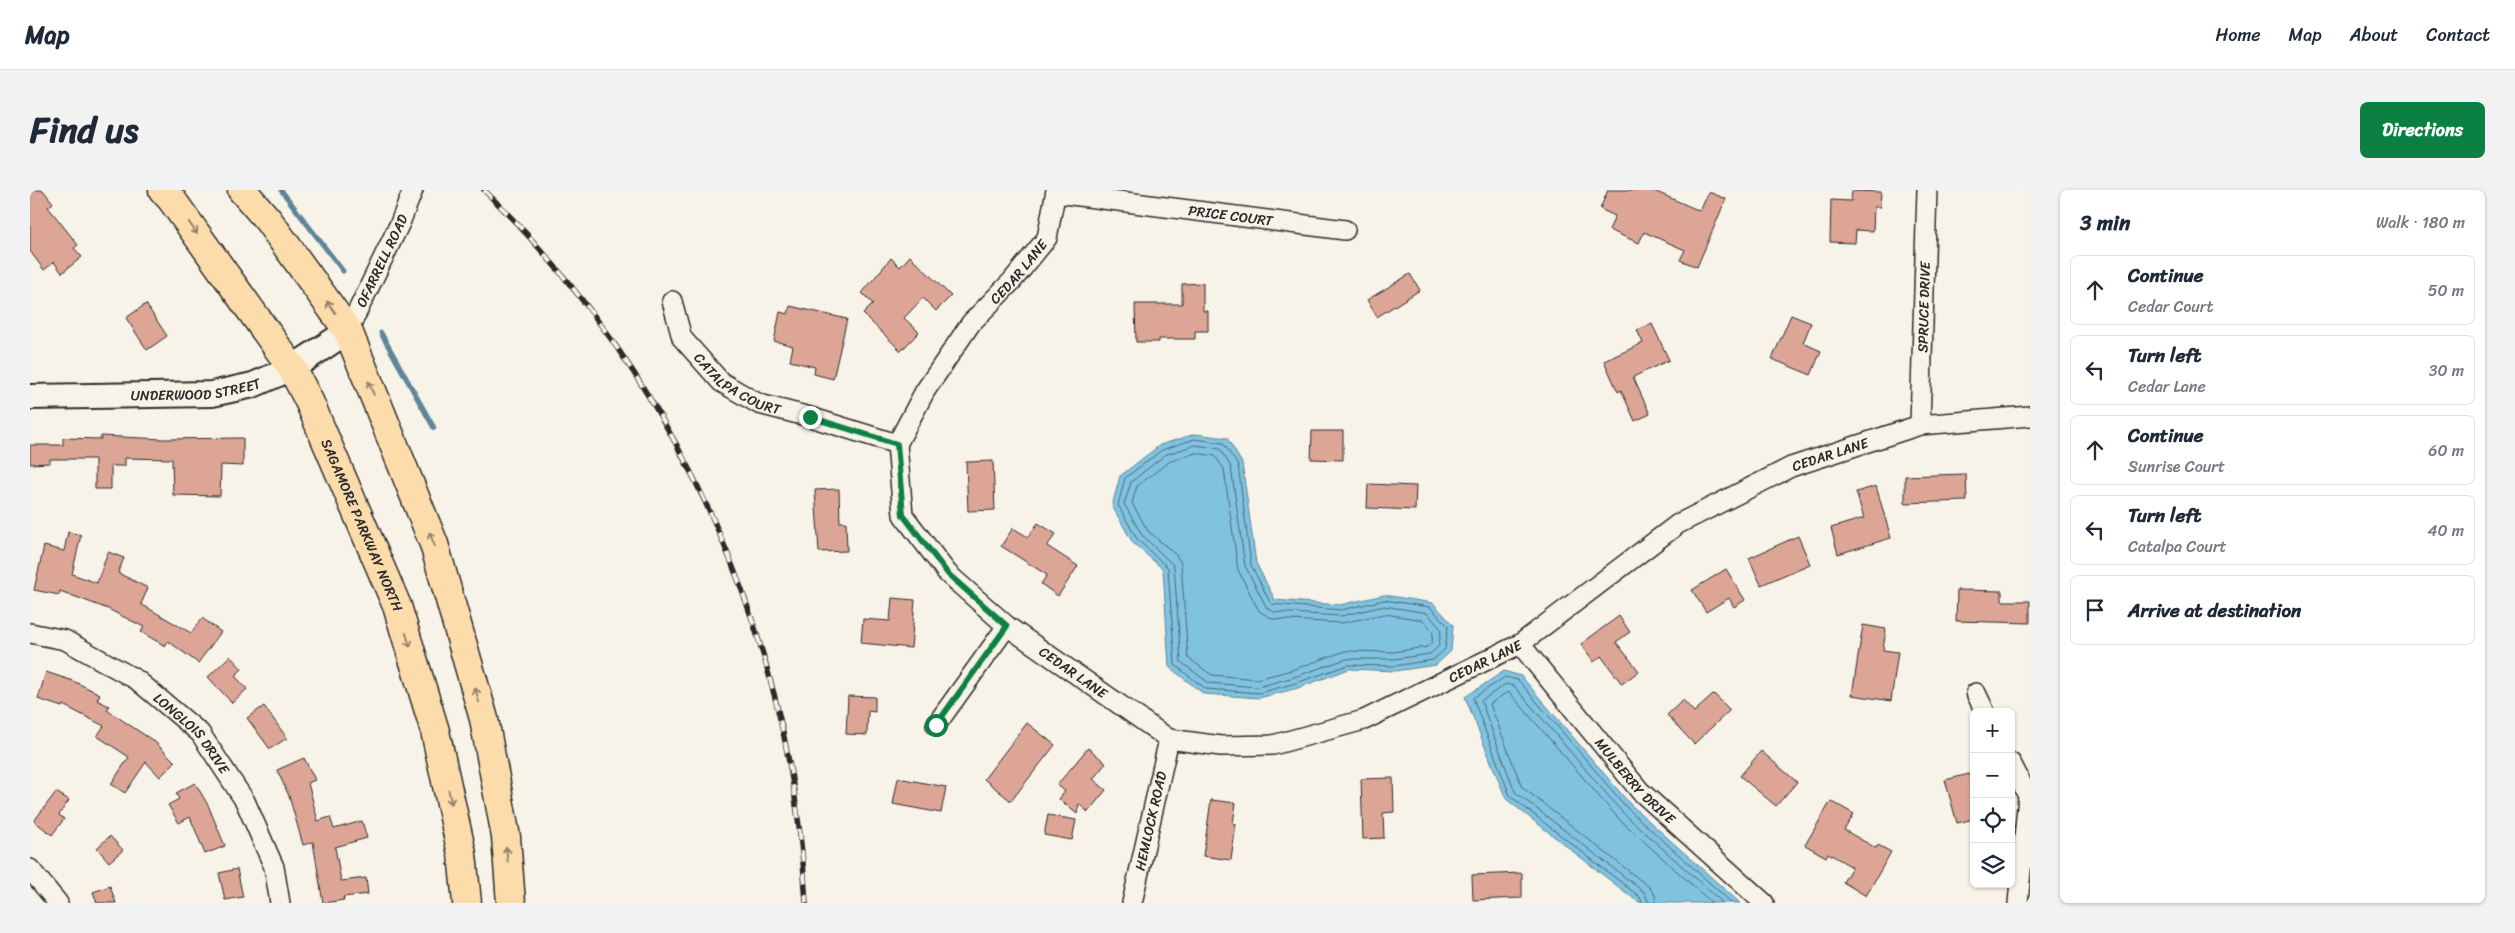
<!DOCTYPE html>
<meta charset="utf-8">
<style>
:root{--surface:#fff;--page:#f2f2f3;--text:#1f2937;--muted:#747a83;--line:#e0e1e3;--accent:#0b8043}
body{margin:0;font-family:Sriracha,sans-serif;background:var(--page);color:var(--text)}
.controls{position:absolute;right:15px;bottom:15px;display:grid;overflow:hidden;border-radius:8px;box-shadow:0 1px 4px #0004}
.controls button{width:45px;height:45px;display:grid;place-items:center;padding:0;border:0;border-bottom:1px solid var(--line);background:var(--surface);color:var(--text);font:25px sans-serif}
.stop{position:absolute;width:15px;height:15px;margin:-11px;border:4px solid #0b8043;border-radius:50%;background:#fff}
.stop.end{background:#0b8043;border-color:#fff;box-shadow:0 1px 5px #0008}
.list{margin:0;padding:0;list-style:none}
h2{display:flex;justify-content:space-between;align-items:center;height:65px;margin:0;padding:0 20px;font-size:21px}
h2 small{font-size:16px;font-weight:400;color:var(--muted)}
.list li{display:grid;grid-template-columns:32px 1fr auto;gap:15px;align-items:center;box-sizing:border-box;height:70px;margin:0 10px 10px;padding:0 10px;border:1px solid var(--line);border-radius:8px}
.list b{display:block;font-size:19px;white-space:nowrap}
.list p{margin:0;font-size:16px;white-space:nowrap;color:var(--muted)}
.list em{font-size:16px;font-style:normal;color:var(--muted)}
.icon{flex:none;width:28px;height:28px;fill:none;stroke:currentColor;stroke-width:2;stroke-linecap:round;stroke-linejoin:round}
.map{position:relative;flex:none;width:2000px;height:713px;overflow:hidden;border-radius:8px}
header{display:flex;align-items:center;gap:30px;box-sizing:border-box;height:70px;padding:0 25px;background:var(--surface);border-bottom:1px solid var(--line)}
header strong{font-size:24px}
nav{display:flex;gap:28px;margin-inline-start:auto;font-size:18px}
.intro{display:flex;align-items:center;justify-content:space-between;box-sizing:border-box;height:120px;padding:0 30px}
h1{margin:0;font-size:35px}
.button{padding:12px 22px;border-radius:8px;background:var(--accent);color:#fff;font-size:18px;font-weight:700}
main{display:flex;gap:30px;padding:0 30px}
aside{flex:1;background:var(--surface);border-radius:8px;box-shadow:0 1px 4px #0004}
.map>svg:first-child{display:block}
.water{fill:#80c3e1;stroke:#5e8698}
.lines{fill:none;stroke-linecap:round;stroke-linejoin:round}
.shore{stroke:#4d6874;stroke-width:1}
.stream{stroke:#5e8698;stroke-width:5}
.building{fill:#dda595;stroke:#2b2b2b}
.minor-casing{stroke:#2b2b2b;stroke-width:22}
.tertiary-casing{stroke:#2b2b2b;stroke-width:28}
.primary-casing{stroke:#2b2b2b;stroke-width:31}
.minor{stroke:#f7f3e8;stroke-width:19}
.tertiary{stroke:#f7f3e8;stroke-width:24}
.primary{stroke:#fddcac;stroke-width:28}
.rail-casing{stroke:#2b2b2b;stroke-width:5.5}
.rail{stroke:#f7f3e8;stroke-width:4;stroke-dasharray:11;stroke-linecap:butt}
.oneway{stroke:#94846c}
.route{stroke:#0b8043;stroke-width:6}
.labels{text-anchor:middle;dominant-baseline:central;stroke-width:4;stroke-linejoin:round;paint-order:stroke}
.street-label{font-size:14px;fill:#2b2b2b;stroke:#f7f3e8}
</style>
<header>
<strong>Map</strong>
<nav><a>Home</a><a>Map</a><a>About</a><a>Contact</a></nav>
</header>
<div class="intro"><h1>Find us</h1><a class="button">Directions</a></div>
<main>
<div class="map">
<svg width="2000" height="713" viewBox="0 0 2000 713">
<rect width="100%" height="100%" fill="#f7f3e8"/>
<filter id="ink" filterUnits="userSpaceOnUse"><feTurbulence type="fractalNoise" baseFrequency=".02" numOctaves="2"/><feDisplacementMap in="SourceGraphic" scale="10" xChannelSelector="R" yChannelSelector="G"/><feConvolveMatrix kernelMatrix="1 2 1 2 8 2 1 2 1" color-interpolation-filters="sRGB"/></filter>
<g filter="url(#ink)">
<path class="water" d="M 1165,244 L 1197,248 L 1212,273 L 1226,373 L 1245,410 L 1310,415 L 1354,405 L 1403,413 L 1423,435 L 1421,461 L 1406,475 L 1365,481 L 1319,479 L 1268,498 L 1229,508 L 1174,504 L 1139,477 L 1133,379 L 1103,353 L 1082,316 L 1090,286 L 1130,255 Z
M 1474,481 L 1491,486 L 1600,614 L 1710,713 L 1611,713 L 1604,709 L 1476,609 L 1435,507 Z"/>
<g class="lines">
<path class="shore" d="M 1165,249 L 1193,253 L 1208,275 L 1221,375 L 1241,414 L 1311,420 L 1354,410 L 1400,417 L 1418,436 L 1415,459 L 1403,470 L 1364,476 L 1318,475 L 1266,493 L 1229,503 L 1176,499 L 1145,475 L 1138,378 L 1107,349 L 1088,315 L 1095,288 L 1132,260 Z
M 1166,255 L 1190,259 L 1201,277 L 1215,376 L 1237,418 L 1244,422 L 1311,426 L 1354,416 L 1397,423 L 1411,439 L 1409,456 L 1400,464 L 1364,469 L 1316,469 L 1264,487 L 1228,497 L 1179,493 L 1151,472 L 1144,376 L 1112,345 L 1094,314 L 1101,292 L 1135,265 Z
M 1166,263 L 1185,266 L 1194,279 L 1208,380 L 1229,421 L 1243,429 L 1312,433 L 1355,424 L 1393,430 L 1403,441 L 1402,452 L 1397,457 L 1363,462 L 1315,461 L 1262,480 L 1227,489 L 1182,485 L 1158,468 L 1151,373 L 1146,365 L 1118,341 L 1102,313 L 1107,296 L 1139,272 Z
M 1612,713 L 1610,707 L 1480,606 L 1443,508 L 1475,487 L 1488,490 L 1597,618 L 1702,713
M 1619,713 L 1614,702 L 1485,602 L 1451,511 L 1476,494 L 1484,496 L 1592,622 L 1693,713
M 1626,713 L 1625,705 L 1619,697 L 1492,597 L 1460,514 L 1477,502 L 1480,503 L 1587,627 L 1682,713"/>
<path class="stream" d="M 251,0 L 313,81
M 351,143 L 404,238"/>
</g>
<path class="building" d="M 0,0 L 13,0 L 23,13 L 18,17 L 48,55 L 44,58 L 52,67 L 32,83 L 24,72 L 14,80 L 0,61 Z
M 1578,0 L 1622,0 L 1670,21 L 1679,2 L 1696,9 L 1667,77 L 1650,70 L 1655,60 L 1614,42 L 1609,53 L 1579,40 L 1585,26 L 1570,19 Z
M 1822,1 L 1851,2 L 1850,17 L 1844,17 L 1843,41 L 1826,40 L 1825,53 L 1800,52 L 1801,10 L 1821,11 Z
M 880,66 L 921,106 L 906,121 L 893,108 L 874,128 L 889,142 L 871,161 L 833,124 L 843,114 L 832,103 L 861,68 L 870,77 Z
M 1380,84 L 1390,100 L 1347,127 L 1337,110 Z
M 1173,93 L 1173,121 L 1178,121 L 1178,141 L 1165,141 L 1165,149 L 1129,149 L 1129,152 L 1106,152 L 1105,114 L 1152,114 L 1152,94 Z
M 116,114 L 137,146 L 117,160 L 96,128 Z
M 760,116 L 817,129 L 803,189 L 784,184 L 785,177 L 760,171 L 763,156 L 744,151 L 750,122 L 758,124 Z
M 1761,125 L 1781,133 L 1773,153 L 1791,161 L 1781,185 L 1742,169 Z
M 1622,134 L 1639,170 L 1603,187 L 1620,224 L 1605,231 L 1591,200 L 1588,202 L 1574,171 L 1613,153 L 1607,140 Z
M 1282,241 L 1313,241 L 1313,270 L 1281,269 Z
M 71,246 L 133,249 L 213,248 L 213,276 L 191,275 L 190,306 L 143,305 L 142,269 L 95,268 L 95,276 L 81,276 L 81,299 L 65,299 L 65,269 L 20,269 L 20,273 L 0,274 L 0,255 L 33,255 L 33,248 L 71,249 Z
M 963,271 L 965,320 L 938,321 L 936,272 Z
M 1936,284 L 1937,311 L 1875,313 L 1875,286 Z
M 1338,294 L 1386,296 L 1385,320 L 1337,318 Z
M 1846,296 L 1861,348 L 1808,364 L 1801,338 L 1834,328 L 1826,302 Z
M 809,299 L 810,332 L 816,332 L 817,361 L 789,362 L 785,300 Z
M 1008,333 L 1026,344 L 1017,356 L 1048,376 L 1028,406 L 1011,394 L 1017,385 L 971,356 L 983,338 L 998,347 Z
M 38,342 L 51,345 L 42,384 L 67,393 L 78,362 L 94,368 L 88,383 L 118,398 L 111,414 L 161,443 L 172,428 L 191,442 L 168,473 L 138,451 L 135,456 L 111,442 L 114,437 L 78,419 L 30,401 L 29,405 L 4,400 L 14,356 L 34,361 Z
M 1768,346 L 1780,374 L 1731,395 L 1719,368 Z
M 1696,379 L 1715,410 L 1704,417 L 1699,408 L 1676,422 L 1662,400 Z
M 1927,400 L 1972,401 L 1972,411 L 2000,411 L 2000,433 L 1926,431 Z
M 862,408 L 885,410 L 881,458 L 831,453 L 833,429 L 860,431 Z
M 1589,426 L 1600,442 L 1586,452 L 1609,481 L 1592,494 L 1571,466 L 1564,472 L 1551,454 Z
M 1833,435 L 1856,439 L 1853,460 L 1868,462 L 1861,511 L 1822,505 Z
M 200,466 L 212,479 L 205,486 L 217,499 L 202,513 L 178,487 Z
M 16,482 L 43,491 L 70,504 L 67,510 L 79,516 L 77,520 L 125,552 L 145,572 L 130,587 L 116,572 L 95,603 L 81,594 L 99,567 L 67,546 L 74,536 L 33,515 L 32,517 L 8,509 Z
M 1684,504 L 1700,520 L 1664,554 L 1637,525 L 1653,510 L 1664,522 Z
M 818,506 L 845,507 L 845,522 L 838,521 L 837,545 L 816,544 Z
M 234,516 L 257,548 L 240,559 L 217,528 Z
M 997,533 L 1025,555 L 981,611 L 954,589 Z
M 1058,558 L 1076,573 L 1063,589 L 1076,600 L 1058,622 L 1049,614 L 1047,624 L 1029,609 L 1035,601 L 1027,595 Z
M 1731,561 L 1767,592 L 1746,616 L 1710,586 Z
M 274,568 L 285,590 L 278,593 L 288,631 L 300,627 L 304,639 L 332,631 L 337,648 L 305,657 L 311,691 L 336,688 L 338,704 L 313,707 L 314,710 L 293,713 L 283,652 L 273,655 L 259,606 L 247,580 Z
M 1939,584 L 1944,601 L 1944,629 L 1927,633 L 1915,590 Z
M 868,588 L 916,597 L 911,623 L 863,614 Z
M 1363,588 L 1364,622 L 1353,623 L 1354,648 L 1333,649 L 1331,589 Z
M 165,593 L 178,615 L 195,656 L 175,664 L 160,627 L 149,633 L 138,615 L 149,609 L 146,603 Z
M 26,602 L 39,610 L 29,625 L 34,629 L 22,645 L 4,631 Z
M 1181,610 L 1206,613 L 1203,633 L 1206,634 L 1201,670 L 1173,666 Z
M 1801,611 L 1824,624 L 1814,640 L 1846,658 L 1848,655 L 1861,662 L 1836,706 L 1813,692 L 1822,677 L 1798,663 L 1796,667 L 1775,655 Z
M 1018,625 L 1046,630 L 1042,650 L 1014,645 Z
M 80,646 L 93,660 L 79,672 L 67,658 Z
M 207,679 L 213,707 L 195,710 L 189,683 Z
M 1492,683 L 1492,708 L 1443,710 L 1442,685 Z
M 80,696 L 86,713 L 67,713 L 63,702 Z"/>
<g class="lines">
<defs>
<g id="minor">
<path id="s1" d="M 1026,3 L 1315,40"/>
<path id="s2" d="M 642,111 L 652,148 L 691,192 L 729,214 L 780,227 L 867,254"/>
<path id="s3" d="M 318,141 L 370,33 L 383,0"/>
<path id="s4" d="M 1890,235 L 1897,0"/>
<path id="s5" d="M 867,254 L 873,325 L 918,384 L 977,436 L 1139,549 L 1191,556 L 1243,555 L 1334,530 L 1490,454 L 1648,334 L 1761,277 L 1890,235 L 2000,226"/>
<path id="s6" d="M 867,254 L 895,201 L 941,133 L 982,91 L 1017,48 L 1026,0"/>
<path id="s7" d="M 0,443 L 35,450 L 107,490 L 170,543 L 215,611 L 244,677 L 250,713"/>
<path id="s8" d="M 1490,454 L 1610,601 L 1734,713"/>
<path d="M 1946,503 L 1955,522"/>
<path d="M 906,535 L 977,436"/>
<path d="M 1981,573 L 1998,606 L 1988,713"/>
<path d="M 0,679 L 28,713"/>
<path id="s9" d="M 1102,713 L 1139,549"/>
</g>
<g id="tertiary">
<path id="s10" d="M 0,207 L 182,204 L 223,195 L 262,178 L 318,141"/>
</g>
<g id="primary">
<path id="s11" d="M 133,0 L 142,10 L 262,178 L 279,211 L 367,416 L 405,541 L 432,664 L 437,713"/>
<path d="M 212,0 L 238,30 L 318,141 L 404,354 L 454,529 L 476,647 L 481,713"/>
</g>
</defs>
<use href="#minor" class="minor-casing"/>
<use href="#tertiary" class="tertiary-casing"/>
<use href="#primary" class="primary-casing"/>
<use href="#minor" class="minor"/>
<use href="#tertiary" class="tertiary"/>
<use href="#primary" class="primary"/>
<defs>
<path id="rail" d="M 454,0 C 647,188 761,444 776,713"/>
</defs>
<use href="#rail" class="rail-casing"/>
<use href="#rail" class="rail"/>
</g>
<defs><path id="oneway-shaft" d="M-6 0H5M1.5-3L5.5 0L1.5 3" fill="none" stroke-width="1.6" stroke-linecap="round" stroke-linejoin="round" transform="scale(1.25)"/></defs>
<g class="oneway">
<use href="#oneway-shaft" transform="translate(163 38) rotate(55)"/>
<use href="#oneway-shaft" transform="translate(301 117) rotate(-126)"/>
<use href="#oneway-shaft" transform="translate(341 198) rotate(-112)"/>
<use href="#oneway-shaft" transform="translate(402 349) rotate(-111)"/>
<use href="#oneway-shaft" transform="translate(378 450) rotate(73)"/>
<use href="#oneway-shaft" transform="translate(447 505) rotate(-106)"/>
<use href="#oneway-shaft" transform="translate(420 607) rotate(78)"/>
<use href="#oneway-shaft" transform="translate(477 664) rotate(-95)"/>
</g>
</g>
<g class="lines" filter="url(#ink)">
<path class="route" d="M 780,227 L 867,254 L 873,325 L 918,384 L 977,436 L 906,535"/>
</g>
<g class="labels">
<g class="street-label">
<text stroke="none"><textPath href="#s1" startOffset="176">PRICE COURT</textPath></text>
<text stroke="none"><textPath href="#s3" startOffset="78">OFARRELL ROAD</textPath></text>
<text stroke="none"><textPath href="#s6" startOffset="212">CEDAR LANE</textPath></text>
<text stroke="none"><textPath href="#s4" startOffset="118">SPRUCE DRIVE</textPath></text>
<text stroke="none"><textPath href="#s2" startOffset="112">CATALPA COURT</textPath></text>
<text stroke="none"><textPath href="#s10" startOffset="166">UNDERWOOD STREET</textPath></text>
<text stroke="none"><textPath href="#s5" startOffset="1160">CEDAR LANE</textPath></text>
<text stroke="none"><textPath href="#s11" startOffset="392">SAGAMORE PARKWAY NORTH</textPath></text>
<text stroke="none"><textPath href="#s5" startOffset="755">CEDAR LANE</textPath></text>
<text stroke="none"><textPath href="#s5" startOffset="305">CEDAR LANE</textPath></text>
<text stroke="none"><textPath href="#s7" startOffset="195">LONGLOIS DRIVE</textPath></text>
<text stroke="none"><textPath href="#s8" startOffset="179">MULBERRY DRIVE</textPath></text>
<text stroke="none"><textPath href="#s9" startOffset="84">HEMLOCK ROAD</textPath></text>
</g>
</g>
</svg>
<div class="controls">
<button>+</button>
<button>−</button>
<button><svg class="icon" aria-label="locate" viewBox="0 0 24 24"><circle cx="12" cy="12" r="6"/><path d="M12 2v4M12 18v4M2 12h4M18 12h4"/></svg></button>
<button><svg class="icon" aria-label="layers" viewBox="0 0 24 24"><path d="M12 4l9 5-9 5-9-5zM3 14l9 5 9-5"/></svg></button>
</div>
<div class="stop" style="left:906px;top:535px"></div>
<div class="stop end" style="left:780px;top:227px"></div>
</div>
<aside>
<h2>3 min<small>Walk · 180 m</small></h2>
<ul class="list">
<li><svg class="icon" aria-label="ahead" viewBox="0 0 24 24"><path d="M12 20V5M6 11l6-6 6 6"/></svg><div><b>Continue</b><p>Cedar Court</p></div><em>50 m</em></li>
<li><svg class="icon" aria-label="left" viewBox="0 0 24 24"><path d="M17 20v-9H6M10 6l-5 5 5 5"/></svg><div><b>Turn left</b><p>Cedar Lane</p></div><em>30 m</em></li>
<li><svg class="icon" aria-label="ahead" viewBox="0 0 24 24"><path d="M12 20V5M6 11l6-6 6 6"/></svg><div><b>Continue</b><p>Sunrise Court</p></div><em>60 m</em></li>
<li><svg class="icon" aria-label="left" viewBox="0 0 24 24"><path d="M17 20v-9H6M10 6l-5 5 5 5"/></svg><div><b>Turn left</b><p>Catalpa Court</p></div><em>40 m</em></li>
<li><svg class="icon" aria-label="arrive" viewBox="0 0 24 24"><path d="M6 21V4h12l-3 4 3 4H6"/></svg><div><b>Arrive at destination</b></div></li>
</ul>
</aside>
</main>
